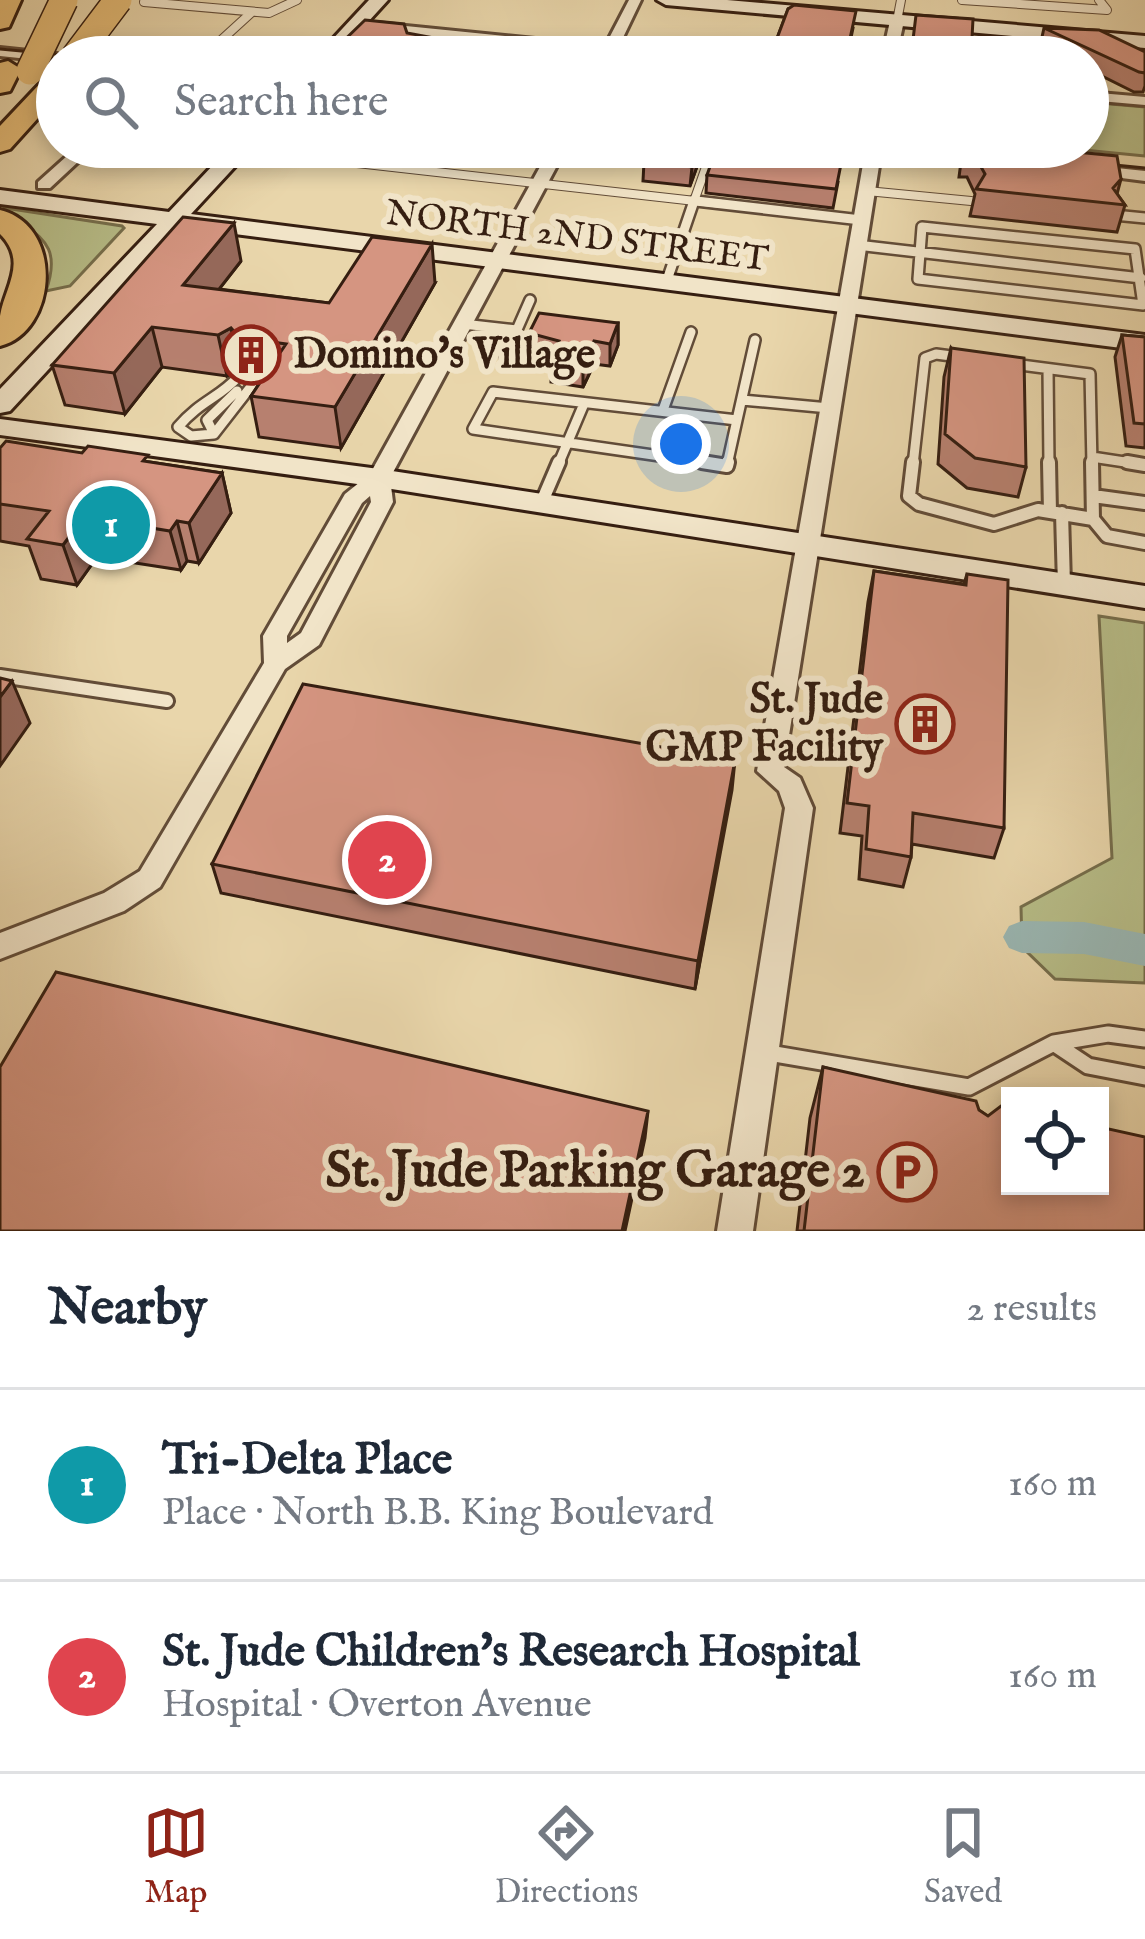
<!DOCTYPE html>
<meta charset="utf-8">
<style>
:root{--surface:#fff;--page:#f2f2f3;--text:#1f2937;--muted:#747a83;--line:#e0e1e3;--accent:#8f2418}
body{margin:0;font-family:"IM FELL English",serif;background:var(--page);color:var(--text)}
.controls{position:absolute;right:36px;bottom:36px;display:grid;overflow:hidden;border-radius:0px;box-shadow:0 6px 18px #0003}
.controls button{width:108px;height:108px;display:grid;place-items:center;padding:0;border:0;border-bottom:3px solid var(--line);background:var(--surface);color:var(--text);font:60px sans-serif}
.you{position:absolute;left:681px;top:444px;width:42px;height:42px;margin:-30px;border:9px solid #fff;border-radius:50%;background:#1a73e8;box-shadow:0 0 0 18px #1a73e833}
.badge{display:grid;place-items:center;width:78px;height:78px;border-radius:50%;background:var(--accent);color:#fff;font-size:39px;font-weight:700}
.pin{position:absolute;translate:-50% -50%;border:6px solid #fff;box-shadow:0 3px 12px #0006}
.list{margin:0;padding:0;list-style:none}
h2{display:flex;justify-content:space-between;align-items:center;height:156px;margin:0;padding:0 48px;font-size:51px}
h2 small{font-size:39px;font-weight:400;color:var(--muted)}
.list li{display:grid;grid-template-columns:78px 1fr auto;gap:36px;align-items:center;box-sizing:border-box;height:192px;padding:0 48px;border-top:3px solid var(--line)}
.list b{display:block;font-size:45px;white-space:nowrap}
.list p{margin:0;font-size:39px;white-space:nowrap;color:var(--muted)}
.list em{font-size:39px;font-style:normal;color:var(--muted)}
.icon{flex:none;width:66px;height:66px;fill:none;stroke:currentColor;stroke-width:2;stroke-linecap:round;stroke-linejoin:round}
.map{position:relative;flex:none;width:1145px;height:1231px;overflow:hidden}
.search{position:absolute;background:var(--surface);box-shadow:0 6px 18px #0003;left:36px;right:36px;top:36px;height:132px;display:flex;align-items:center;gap:30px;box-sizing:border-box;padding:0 42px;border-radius:66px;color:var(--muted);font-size:45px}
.sheet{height:540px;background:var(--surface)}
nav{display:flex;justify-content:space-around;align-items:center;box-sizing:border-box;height:168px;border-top:3px solid var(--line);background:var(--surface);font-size:33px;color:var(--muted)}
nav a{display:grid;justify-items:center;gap:6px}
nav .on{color:var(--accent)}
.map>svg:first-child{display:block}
.green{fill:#b7bd88;stroke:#766e4c;stroke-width:3}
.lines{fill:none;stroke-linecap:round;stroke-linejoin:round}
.canal{fill:#9ab7b3;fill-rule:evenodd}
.lane-far3-casing{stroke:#624c38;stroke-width:10}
.lane-far2-casing{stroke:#624c38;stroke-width:14}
.lane-far1-casing{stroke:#624c38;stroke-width:18}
.lane-casing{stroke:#624c38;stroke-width:21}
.street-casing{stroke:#624c38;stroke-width:6}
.secondary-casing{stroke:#351e11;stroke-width:6}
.highway-casing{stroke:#351e11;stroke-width:6}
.lane-far3{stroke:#f1e4c8;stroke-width:8}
.lane-far2{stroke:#f1e4c8;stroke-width:9}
.lane-far1{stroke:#f1e4c8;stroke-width:12}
.lane{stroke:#f1e4c8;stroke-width:15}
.street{fill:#f1e4c8;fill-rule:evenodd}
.secondary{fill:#f1e4c8;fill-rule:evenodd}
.highway{fill:#e4bb76;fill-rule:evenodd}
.tram{stroke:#351e11;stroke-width:3}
.highway-bridge-casing{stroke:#351e11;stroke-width:30;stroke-linecap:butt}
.highway-bridge{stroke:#e4bb76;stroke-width:27}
.wall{fill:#b7806f;stroke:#351e11;stroke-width:3}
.shaded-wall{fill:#95685a;stroke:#351e11;stroke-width:3}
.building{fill:#d59581;stroke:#351e11;stroke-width:3}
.labels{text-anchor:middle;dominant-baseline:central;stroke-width:12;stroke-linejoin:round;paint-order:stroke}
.far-street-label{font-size:36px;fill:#351e11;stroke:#f1e4c8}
.poi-label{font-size:42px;font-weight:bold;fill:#351e11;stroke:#f1e4c8;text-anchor:start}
.near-poi-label{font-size:51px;font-weight:bold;fill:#351e11;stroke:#f1e4c8;text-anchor:end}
</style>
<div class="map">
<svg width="1145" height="1231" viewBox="0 0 1145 1231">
<rect width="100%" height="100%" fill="#e9d6ab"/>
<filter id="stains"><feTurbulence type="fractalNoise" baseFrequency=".00167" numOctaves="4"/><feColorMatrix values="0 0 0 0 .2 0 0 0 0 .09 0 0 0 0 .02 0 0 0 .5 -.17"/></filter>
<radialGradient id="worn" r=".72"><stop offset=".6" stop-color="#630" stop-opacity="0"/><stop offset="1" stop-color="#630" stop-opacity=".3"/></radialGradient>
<path class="green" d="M 1088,102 L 1145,107 L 1145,156 L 1053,147 L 1088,147 Z
M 5,208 L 122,226 L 124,228 L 70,286 L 46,291 C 64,239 34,237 5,208 Z
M 1099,616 L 1145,623 L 1145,983 L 1055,979 L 1022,947 L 1021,907 L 1112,858 Z"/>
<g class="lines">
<path class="canal" d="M 1022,921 L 1084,922 L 1145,934 L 1145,966 L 1084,954 L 1022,953 L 1009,948 L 1003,937 L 1009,926 Z"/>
<defs>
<path id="lane-far3" d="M 962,0 L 1107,10 L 1099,0
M 144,2 L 269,13 L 297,0
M 897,21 L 901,0
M 1029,32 L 1029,57
M 218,43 L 252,12
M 213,147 L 722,204
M 867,191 L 971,201
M 693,204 L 713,147"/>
<path id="lane-far2" d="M 696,201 L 861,220
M 1114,215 L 1145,218
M 922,227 L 1135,249 L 1143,305 L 918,279 Z
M 857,245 L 1141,278
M 666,283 L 694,201
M 463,324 L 517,330
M 505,357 L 530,300
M 1048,369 L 1049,465
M 238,377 C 219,398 200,401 178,427 L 191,436 L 214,434 L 256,380
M 742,400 L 829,408
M 663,410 L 691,332
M 737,420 L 755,340
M 214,434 L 207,420 L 237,391
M 1092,457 L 1145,465
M 558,465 L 583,406
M 722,465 L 473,429 L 493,392 L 737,420
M 727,465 L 737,420
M 913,465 L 925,358 L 936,354 L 1090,374 L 1092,465"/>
<path id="lane-far1" d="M 702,462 L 727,466 L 728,462
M 913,462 L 909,496 L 919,504 L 994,524 L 1038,510 L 1093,519 L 1092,462
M 1049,462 L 1050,512
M 1127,462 L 1145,465
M 1093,496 L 1145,503
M 541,504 L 559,462
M 1062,513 L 1064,585
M 1093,519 L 1107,536 L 1145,543
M 0,676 L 167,701"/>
<path id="lane" d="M 1055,1044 L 1088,1066 L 1145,1077
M 763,1052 L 969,1087 L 1054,1043 L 1108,1034 L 1145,1039"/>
<path id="street" d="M 629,0 L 641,0 L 618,48 L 675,57 L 599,57 L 601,54 L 376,31 L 369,27 L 376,23 L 605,46 Z
M 897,17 L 904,21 L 896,57 L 882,57 L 890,21 Z
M 0,48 L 57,54 L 63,57 L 57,57 L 57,62 L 0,56 Z
M 1088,92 L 1145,97 L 1145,105 L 1088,100 Z
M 77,147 L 94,147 L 50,188 L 38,188 L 38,182 Z
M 551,147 L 567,147 L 390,478 L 393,502 L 319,645 L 285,669 L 160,887 L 124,911 L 0,959 L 0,933 L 104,893 L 140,871 L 264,663 L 263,636 L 345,494 L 370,474 ZM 370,496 L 371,502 L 301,633 L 287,643 L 287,636 L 362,503 Z
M 866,147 L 882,147 L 784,767 L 800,778 L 813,808 L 753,1231 L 717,1231 L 785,808 L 779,791 L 757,771 Z
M 924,147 L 953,147 L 1002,161 L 994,166 Z
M 1088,165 L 1145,171 L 1145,181 L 1082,173 L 1080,170 Z"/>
<path id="secondary" d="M 369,0 L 388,0 L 336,57 L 316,57 Z
M 657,0 L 727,0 L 1145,36 L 1145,48 L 666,5 Z
M 230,147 L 253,147 L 191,214 L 1145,335 L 1145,351 L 180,227 L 10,411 L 0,413 L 0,389 L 157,224 L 0,204 L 0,190 L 169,212 Z
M 0,419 L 379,469 L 1145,586 L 1145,608 L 379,487 L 0,435 Z"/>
<path id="highway" d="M 0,0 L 21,0 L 9,27 L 0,29 Z
M 8,61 L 21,69 L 10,91 L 0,93 L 0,63 Z
M 57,73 L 57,97 L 10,149 L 0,152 L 0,126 L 48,75 Z
M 0,210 C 65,226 57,332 0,346 C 0,336 0,325 0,316 C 5,286 28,262 0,234 Z"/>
</defs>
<use href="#lane-far3" class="lane-far3-casing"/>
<use href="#lane-far2" class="lane-far2-casing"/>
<use href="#lane-far1" class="lane-far1-casing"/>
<use href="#lane" class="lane-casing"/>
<use href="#street" class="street-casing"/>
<use href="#secondary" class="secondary-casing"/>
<use href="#highway" class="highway-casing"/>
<use href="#lane-far3" class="lane-far3"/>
<use href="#lane-far2" class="lane-far2"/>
<use href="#lane-far1" class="lane-far1"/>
<use href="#lane" class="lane"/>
<use href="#street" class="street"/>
<use href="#secondary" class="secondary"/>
<use href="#highway" class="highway"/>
<path class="tram" d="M 0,49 L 85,57
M 893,147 L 995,154
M 1085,162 L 1145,168"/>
<defs>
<path id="highway-bridge" d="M 75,57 L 118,0
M 30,71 L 64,0"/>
</defs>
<use href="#highway-bridge" class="highway-bridge-casing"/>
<use href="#highway-bridge" class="highway-bridge"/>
</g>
<path class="wall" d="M 788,9 L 853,28 L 847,57 L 770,57 Z
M 1044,28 L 1145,52 L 1145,86 L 1143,92 L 1134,92 L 1088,69 L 1088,57 L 1063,57 L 1040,46 Z
M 287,147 L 442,147 L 432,155 L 391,150 L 386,158 Z
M 704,147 L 690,186 L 643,181 L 644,162 Z
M 963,147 L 1025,147 L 1121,179 L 1117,194 L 1125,205 L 1117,232 L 970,216 L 975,194 L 967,177 L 959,177 Z
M 747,154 L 838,182 L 833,208 L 706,193 L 707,175 Z
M 241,261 L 219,289 L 329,303 L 435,283 L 341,448 L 259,437 L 251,396 L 263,378 L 258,371 L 247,377 L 239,368 L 227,376 L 162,367 L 125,414 L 65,405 L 52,365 Z
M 618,323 L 618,345 L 610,366 L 594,364 L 583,387 L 551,382 L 551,361 L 530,355 L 529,333 Z
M 1122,335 L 1145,337 L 1145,448 L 1126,446 L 1115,357 Z
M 951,348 L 1026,467 L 1018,497 L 967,488 L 938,464 L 944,377 Z
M 0,448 L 150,462 L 222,473 L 231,513 L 199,563 L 187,561 L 181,570 L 97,557 L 77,585 L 41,579 L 29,546 L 0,541 Z
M 874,571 L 964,584 L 967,574 L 1004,828 L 994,858 L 912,844 L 911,857 L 903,887 L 859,879 L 862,836 L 840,833 L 868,602 Z
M 735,760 L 695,989 L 221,893 L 212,864 Z
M 823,1067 L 979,1110 L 1145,1231 L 797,1231 L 810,1118 Z"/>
<path class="shaded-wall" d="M 456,42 L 457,57 L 445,57 Z
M 384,147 L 391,147 L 391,150 L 386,158 Z
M 432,147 L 442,147 L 432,155 Z
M 699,147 L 704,147 L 690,186 L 692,167 Z
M 234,223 L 241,261 L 192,324 L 183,285 Z
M 432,244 L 435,283 L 341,448 L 335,407 Z
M 618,323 L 618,345 L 610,366 L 610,344 Z
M 152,327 L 162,367 L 125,414 L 114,373 Z
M 231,328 L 239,368 L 227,376 L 218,335 Z
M 251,331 L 258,371 L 247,377 L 239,337 Z
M 594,341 L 594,364 L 583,387 L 583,364 Z
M 222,473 L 231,513 L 199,563 L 189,523 Z
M 84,517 L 97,557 L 77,585 L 63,545 Z
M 177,521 L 187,561 L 181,570 L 170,531 Z
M 12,681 L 30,723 L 0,766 L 0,697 Z
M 735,760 L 732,790 L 695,989 L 698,961 Z
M 648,1111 L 645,1138 L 625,1231 L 622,1231 Z"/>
<path class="building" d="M 794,5 L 856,11 L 849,43 L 810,39 L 805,57 L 770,57 L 788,9 Z
M 916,15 L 973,19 L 971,57 L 911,56 Z
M 365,20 L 404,24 L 407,33 L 456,42 L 445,57 L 333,57 L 335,54 L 330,54 Z
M 1044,28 L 1099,30 L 1145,52 L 1145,73 L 1139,72 Z
M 703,45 L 741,48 L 738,57 L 698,57 Z
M 629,49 L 660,49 L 656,57 L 625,57 Z
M 651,147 L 699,147 L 692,167 L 644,162 Z
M 717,147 L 748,147 L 747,154 L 841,164 L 836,189 L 707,175 Z
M 965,147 L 1024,147 L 1117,156 L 1121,179 L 1113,188 L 1125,205 L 976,189 L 985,174 L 972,151 L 965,150 Z
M 183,217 L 234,223 L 183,285 L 329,303 L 372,237 L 432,244 L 335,407 L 251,396 L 286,344 L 257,340 L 251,331 L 239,337 L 231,328 L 218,335 L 152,327 L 114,373 L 52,365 Z
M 539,313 L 618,323 L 610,344 L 594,341 L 583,364 L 551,360 L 559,341 L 529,333 Z
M 1122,335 L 1145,337 L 1145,424 L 1134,423 Z
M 951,348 L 1024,358 L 1026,467 L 975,458 L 945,434 Z
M 6,441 L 82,453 L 88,446 L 148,455 L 143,461 L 222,473 L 189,523 L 177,521 L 170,531 L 84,517 L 63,545 L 27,539 L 49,511 L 0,504 L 0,448 Z
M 874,571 L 966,585 L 967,574 L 1008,580 L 1004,828 L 913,813 L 911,857 L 866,849 L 869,806 L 847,803 Z
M 0,678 L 12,681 L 0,697 Z
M 303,684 L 735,760 L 698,961 L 212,864 Z
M 56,972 L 648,1111 L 622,1231 L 0,1231 L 0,1067 Z
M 823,1067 L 976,1101 L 979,1110 L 988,1116 L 1001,1106 L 1010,1108 L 1010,1186 L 1100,1186 L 1100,1127 L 1145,1137 L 1145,1231 L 804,1231 Z"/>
<defs>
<symbol id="building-ring" viewBox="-11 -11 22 22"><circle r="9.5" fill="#f1e4c8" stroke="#8f2418" stroke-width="1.5"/><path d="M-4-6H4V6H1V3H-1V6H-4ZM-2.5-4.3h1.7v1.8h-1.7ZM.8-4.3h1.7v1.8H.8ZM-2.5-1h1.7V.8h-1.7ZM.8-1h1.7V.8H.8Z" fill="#8f2418"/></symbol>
<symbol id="parking-ring" viewBox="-11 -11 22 22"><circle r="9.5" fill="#f1e4c8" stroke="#8f2418" stroke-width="1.5"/><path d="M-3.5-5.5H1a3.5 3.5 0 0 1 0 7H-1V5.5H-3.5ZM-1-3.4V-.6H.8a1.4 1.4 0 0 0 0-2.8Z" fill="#8f2418"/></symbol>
</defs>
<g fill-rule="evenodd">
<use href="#building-ring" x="218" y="322" width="66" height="66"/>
<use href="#building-ring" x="892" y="691" width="66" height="66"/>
<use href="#parking-ring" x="874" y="1139" width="66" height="66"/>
</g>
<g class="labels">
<g class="far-street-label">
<text transform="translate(577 237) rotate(7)">NORTH 2ND STREET</text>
</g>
<g class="poi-label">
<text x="293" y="355">Domino's Village</text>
<text x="883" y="700" text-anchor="end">St. Jude<tspan x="883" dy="48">GMP Facility</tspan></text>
</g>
<g class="near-poi-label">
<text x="865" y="1172">St. Jude Parking Garage 2</text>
</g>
</g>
<rect width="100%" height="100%" filter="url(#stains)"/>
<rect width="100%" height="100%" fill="url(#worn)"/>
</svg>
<div class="controls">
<button><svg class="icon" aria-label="locate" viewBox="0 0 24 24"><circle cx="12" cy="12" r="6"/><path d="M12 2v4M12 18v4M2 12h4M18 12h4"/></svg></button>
</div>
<div class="you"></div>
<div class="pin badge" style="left:111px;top:525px;background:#0f9aa8">1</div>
<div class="pin badge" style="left:387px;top:860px;background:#e0444e">2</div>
<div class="search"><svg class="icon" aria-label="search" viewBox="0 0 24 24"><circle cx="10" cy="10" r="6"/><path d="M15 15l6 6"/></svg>Search here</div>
</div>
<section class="sheet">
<h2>Nearby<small>2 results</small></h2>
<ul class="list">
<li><span class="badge" style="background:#0f9aa8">1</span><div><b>Tri-Delta Place</b><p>Place · North B.B. King Boulevard</p></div><em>160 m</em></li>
<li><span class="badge" style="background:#e0444e">2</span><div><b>St. Jude Children's Research Hospital</b><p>Hospital · Overton Avenue</p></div><em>160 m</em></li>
</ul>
</section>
<nav>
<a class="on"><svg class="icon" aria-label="map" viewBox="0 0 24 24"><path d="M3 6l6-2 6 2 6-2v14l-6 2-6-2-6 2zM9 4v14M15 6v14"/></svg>Map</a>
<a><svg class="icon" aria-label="directions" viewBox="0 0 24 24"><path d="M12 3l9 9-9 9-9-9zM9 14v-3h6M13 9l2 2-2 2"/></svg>Directions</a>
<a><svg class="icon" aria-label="saved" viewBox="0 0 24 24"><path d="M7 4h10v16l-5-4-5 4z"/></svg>Saved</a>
</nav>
